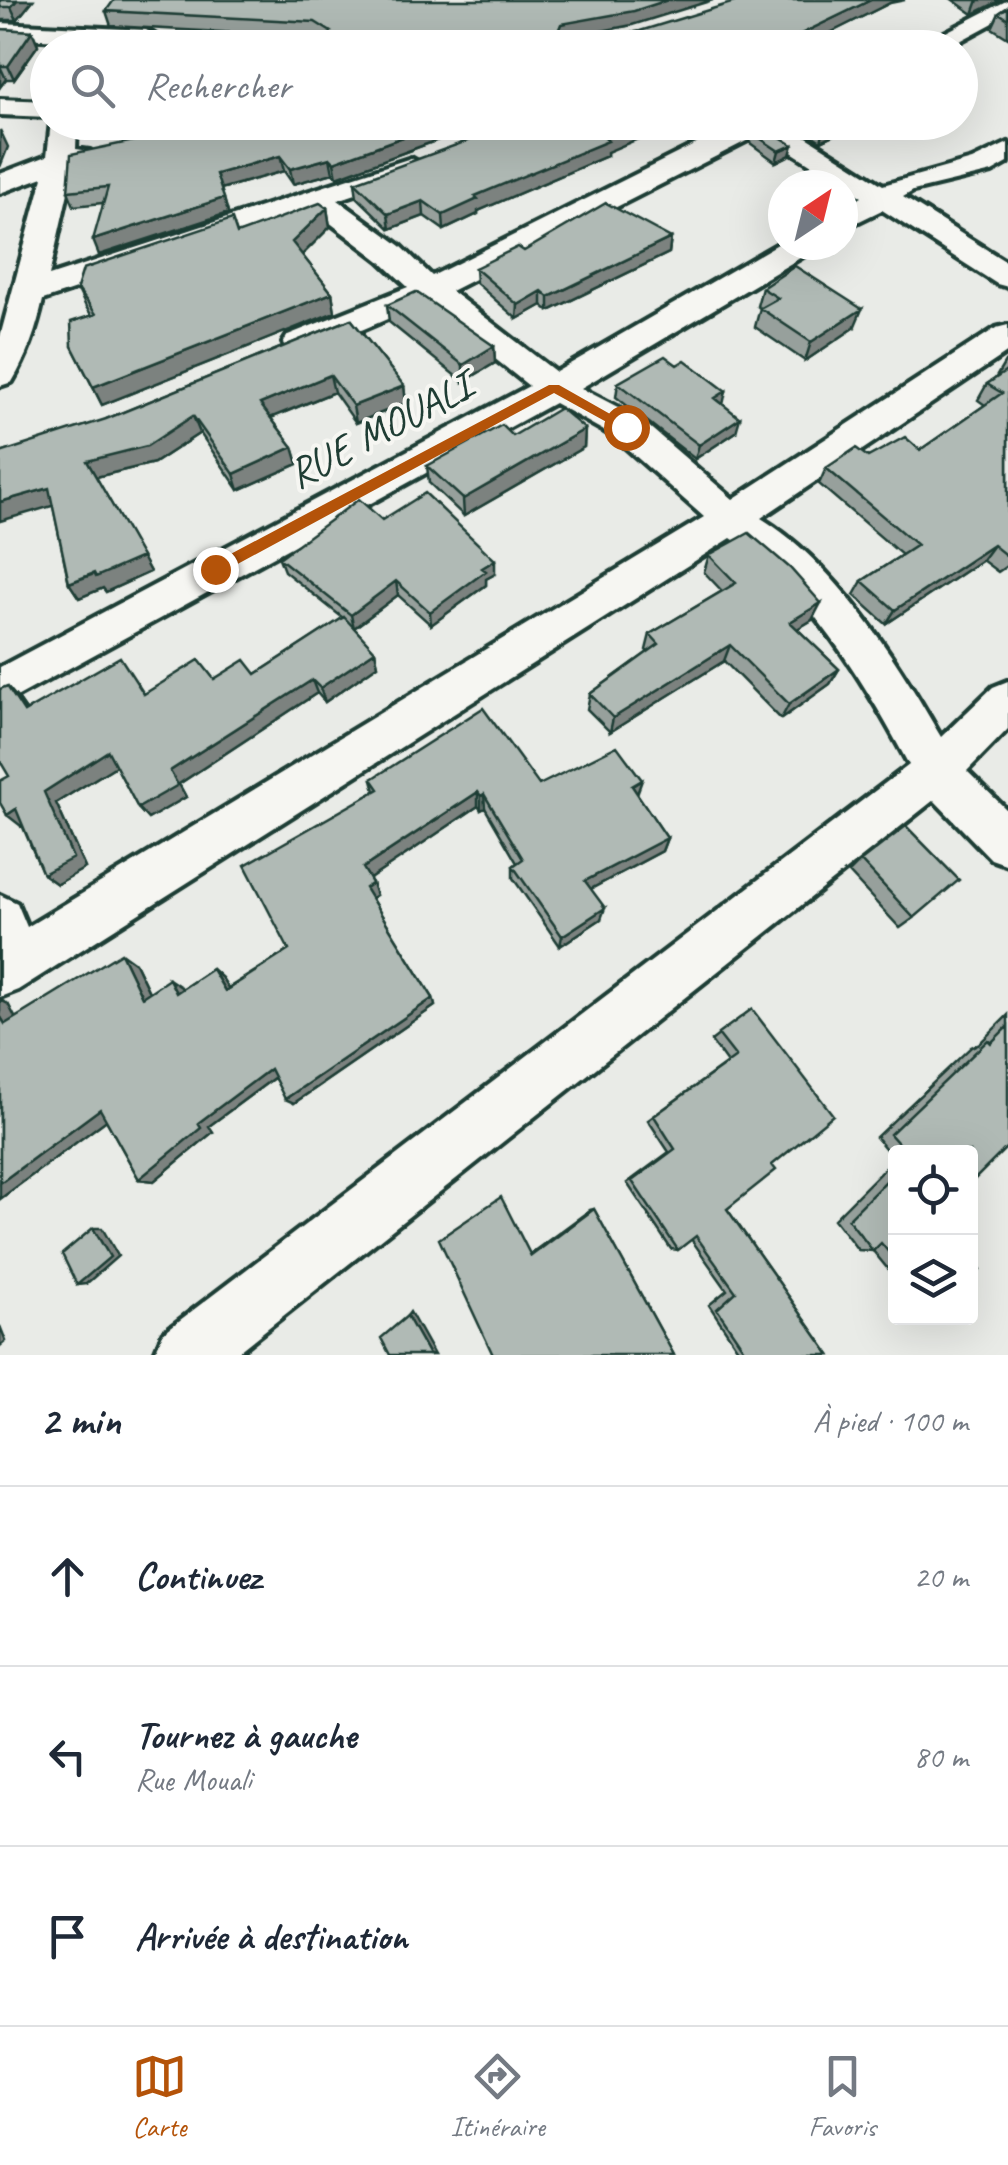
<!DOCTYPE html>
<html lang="fr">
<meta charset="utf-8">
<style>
:root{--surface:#fff;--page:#f6f6f7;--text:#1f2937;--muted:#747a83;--line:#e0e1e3;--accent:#b45309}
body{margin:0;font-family:Caveat,sans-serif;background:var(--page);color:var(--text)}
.controls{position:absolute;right:30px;bottom:30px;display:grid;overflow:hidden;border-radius:10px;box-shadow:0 10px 40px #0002}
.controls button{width:90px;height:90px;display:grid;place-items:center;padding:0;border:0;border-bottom:2px solid var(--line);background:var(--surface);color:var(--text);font:50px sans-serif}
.compass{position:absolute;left:768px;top:170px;width:90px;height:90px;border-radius:50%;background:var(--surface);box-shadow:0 10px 40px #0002;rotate:35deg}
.stop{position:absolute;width:30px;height:30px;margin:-22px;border:8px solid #b45309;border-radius:50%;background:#fff}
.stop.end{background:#b45309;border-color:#fff;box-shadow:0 2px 10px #0008}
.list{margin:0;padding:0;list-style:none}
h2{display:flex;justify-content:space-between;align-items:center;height:130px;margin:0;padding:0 40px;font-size:42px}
h2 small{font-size:32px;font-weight:400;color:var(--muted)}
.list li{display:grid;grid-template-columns:65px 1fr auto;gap:30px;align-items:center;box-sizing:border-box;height:180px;padding:0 40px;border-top:2px solid var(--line)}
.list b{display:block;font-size:38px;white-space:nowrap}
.list p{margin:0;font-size:32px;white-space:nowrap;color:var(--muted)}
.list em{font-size:32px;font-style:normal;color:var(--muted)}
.icon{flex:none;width:55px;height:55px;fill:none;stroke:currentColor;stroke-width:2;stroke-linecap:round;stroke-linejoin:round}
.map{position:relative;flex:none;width:1008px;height:1355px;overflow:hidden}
.search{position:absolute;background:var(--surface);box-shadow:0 10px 40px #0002;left:30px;right:30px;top:30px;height:110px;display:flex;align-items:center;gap:25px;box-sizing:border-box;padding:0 35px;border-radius:55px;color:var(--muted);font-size:38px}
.sheet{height:670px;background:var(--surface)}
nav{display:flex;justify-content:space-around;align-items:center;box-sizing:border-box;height:140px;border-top:2px solid var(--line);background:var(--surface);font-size:28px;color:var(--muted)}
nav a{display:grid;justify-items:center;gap:5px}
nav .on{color:var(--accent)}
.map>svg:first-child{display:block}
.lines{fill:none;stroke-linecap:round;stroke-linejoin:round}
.minor-casing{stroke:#1f3d34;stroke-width:8}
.minor{fill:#f6f6f2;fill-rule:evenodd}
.wall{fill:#97a09c;stroke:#1f3d34;stroke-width:2.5}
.shaded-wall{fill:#7b827f;stroke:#1f3d34;stroke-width:2.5}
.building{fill:#b0bab5;stroke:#1f3d34;stroke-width:2.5}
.route{fill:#b45309}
.labels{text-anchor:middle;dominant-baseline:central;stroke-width:8;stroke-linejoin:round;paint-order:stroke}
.street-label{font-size:42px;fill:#1f3d34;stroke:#f6f6f2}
</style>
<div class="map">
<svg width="1008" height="1355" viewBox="0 0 1008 1355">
<rect width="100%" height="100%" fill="#e9ebe7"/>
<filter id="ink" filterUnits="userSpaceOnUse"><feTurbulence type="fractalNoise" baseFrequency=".01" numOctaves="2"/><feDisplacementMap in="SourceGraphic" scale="20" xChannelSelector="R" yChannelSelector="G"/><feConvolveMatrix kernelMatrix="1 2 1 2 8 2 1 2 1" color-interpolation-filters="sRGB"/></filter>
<g filter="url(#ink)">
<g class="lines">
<defs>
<path id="minor" d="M 1008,0 L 1008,15 L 947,48 L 915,48 Z
M 0,23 L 146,30 L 158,37 L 146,44 L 0,37 Z
M 0,99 L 48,101 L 48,117 L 0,115 Z
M 51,122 L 77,122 L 76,149 L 90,151 L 94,157 L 90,163 L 74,166 L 49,276 L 411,158 L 425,166 L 421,172 L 338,200 L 401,246 L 432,276 L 740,122 L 783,122 L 883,185 L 972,160 L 1008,143 L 1008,163 L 992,172 L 913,191 L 903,197 L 1008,263 L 1008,287 L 997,284 L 882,210 L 843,229 L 843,208 L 862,197 L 762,133 L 451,291 L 556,372 L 783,241 L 783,245 L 814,245 L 810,252 L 581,388 L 639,418 L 733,499 L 996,328 L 1008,325 L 1008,352 L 761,518 C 836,564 898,661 941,737 L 993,687 L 1008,681 L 1008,729 L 967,771 L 1008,811 L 1008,865 L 991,859 L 934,800 L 234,1355 L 154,1355 L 163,1333 L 909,765 C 867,686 807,586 731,538 L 18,990 L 0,997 L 0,895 L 17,903 L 27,927 L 704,517 L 613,436 L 554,403 L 0,706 L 0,667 L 529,386 L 425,303 L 312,351 L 300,354 L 288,351 L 283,343 L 288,335 L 408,287 L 379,260 L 312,209 L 43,300 C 37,328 27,357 12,382 L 0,386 L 0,337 L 43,177 L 0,193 L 0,174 L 47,156 Z"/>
</defs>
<use href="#minor" class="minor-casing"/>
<use href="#minor" class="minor"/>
</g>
<path class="wall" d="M 0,0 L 33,0 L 17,20 L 0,20 Z
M 953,0 L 1001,0 L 973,14 Z
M 890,3 L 813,41 L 175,37 L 310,37 L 111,26 L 106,11 L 632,25 L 576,36 L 611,37 Z
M 1008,7 L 1008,38 L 992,28 L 999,13 Z
M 0,29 L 32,31 L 38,45 L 14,79 L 6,79 L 0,87 Z
M 225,122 L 487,122 L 337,177 L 333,173 L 293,184 L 284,171 L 221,189 L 228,213 L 99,255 L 103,203 L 74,206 L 68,191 Z
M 791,122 L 862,122 L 821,141 Z
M 872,122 L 902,122 L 884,130 Z
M 752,133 L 790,155 L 776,162 L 750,143 Z
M 607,152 L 607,156 L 478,211 L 478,214 L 444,230 L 424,216 L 390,229 L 357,197 L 355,182 Z
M 327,208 L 330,227 L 302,255 L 332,293 L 335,312 L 102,405 L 72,346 L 92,316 L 86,307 L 77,288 L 237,234 Z
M 671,238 L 669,253 L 549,311 L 542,305 L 517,319 L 476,283 L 475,268 Z
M 762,288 L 854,328 L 805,361 L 755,327 L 760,308 L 757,306 Z
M 387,305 L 494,346 L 495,363 L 463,382 L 389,322 Z
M 351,319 L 404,386 L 406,403 L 356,423 L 334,392 L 271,418 L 293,447 L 298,464 L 239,490 L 200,433 L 154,463 L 96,477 L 150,572 L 106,592 L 103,588 L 79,598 L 69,583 L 53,506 L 106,419 Z
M 1008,360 L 1008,565 L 998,572 L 982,560 L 886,624 L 854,595 L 862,581 L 902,555 L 819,484 L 826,468 L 868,457 L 920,450 L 985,405 L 978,400 L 987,384 L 995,379 L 1005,362 Z
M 618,383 L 723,405 L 736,432 L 695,459 L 616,397 Z
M 585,429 L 584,447 L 464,516 L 429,483 L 427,466 L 513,436 Z
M 382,520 L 495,574 L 486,579 L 486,585 L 431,625 L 398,595 L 354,628 L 375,651 L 378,665 L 325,702 L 317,693 L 179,784 L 186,797 L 148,819 L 138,808 L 116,766 L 56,803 L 85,868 L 57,884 L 43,874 L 22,825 L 21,826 L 9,776 L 19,700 L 26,710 L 145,694 L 214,679 L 256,674 L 343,618 L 284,571 L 279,558 Z
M 709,555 L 812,620 L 797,629 L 839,669 L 830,684 L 781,719 L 724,661 L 610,732 L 587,709 L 590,694 L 648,652 L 646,650 L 650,634 L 722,591 L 704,572 Z
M 372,779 L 539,785 L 637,794 L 667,838 L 662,851 L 591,889 L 601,919 L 560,946 L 513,878 L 513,866 L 517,863 L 485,808 L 481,810 L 478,806 L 369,879 L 376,895 L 371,898 L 433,998 L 435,1006 L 294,1103 L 274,1078 L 209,1126 L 213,1132 L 154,1181 L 139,1179 L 106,1120 L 0,1199 L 0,1000 L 8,1004 L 15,1018 L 135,963 L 149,992 L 181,987 L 182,989 L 212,969 L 222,978 L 228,988 L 289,950 L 375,791 Z
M 861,861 L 914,918 L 900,928 L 849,873 Z
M 752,1009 L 772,1165 L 727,1209 L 830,1355 L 742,1355 L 709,1305 L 727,1290 L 691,1239 L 678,1250 L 671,1249 L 627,1183 L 669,1152 L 648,1120 L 727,1063 L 711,1041 Z
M 1008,1015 L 1008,1146 L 970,1152 L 896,1152 L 896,1279 L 873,1251 L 858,1250 L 834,1219 L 894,1159 L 876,1137 L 971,1047 L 980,1043 Z
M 594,1209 L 674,1355 L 530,1254 L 590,1210 Z"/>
<path class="shaded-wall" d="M 17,0 L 33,0 L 17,20 L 11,7 Z
M 668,0 L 713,0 L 632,25 L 560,39 L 556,36 L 561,24 Z
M 871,0 L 905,0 L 890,3 L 800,48 L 801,34 Z
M 978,0 L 1001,0 L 973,14 Z
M 32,31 L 38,45 L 14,79 L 8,66 Z
M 0,66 L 6,79 L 0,87 Z
M 111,122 L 185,122 L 116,137 Z
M 444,122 L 487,122 L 337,177 L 334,162 Z
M 643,122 L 678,122 L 607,152 L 607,156 L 478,211 L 478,214 L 444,230 L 443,215 L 475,196 Z
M 833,122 L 862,122 L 821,141 L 825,126 Z
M 887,122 L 902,122 L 884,130 Z
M 0,130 L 8,147 L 0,167 Z
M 793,145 L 790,155 L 776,162 L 779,151 Z
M 280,156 L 284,171 L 220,189 L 216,174 Z
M 330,158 L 333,173 L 293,184 L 290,169 Z
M 224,198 L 228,213 L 99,255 L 93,240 Z
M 423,201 L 424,216 L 390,229 L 388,214 Z
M 327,208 L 330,227 L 296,261 L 292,242 Z
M 671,238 L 669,253 L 549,311 L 549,297 Z
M 542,291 L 542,305 L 517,319 L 518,305 Z
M 332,293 L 335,312 L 102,405 L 93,387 Z
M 862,309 L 854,328 L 805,361 L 811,342 Z
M 494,346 L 495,363 L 463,382 L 463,365 Z
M 330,375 L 334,392 L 265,420 L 260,404 Z
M 404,386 L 406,403 L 356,423 L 353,406 Z
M 726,391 L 723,405 L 715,398 Z
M 193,416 L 200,433 L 154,463 L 96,477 L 87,461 Z
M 740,418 L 736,432 L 695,459 L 699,445 Z
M 585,429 L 584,447 L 464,516 L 463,499 Z
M 293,447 L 298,464 L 239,490 L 234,474 Z
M 49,488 L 59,504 L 0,521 L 0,502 Z
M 993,545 L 982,560 L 886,624 L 895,610 Z
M 142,557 L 150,572 L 106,592 L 103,588 L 79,598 L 69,583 Z
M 495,560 L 495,574 L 486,579 L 486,585 L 431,625 L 430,612 L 482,568 Z
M 396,581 L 398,595 L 354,628 L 351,615 Z
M 821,603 L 812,620 L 782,638 L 790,622 Z
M 730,645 L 724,661 L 610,732 L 613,718 Z
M 375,651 L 378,665 L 325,702 L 320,688 Z
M 839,669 L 830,684 L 781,719 L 789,704 Z
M 312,680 L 317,693 L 179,784 L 186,797 L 148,819 L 138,808 L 170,771 Z
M 7,686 L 19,700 L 36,725 L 24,712 Z
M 108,751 L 119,764 L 56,803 L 85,868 L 57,884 L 43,874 L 44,792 Z
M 642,780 L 637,794 L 632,786 Z
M 478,792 L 478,806 L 368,880 L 363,868 Z
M 484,794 L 485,808 L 481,810 L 481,796 Z
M 16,809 L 29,821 L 21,826 L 7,815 Z
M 667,838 L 662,851 L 583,893 L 585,881 Z
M 372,883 L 376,895 L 370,899 L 365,888 Z
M 605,908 L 601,919 L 560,946 L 562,936 Z
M 121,953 L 135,963 L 155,1005 L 142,997 Z
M 212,969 L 222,978 L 235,999 L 225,991 Z
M 169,979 L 181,987 L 188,1002 L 176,993 Z
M 433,998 L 435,1006 L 294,1103 L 285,1099 Z
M 0,1000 L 8,1004 L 23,1032 L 5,1024 L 0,1016 Z
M 270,1069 L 279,1074 L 209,1126 L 213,1132 L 154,1181 L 139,1179 L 198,1123 Z
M 100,1109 L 116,1113 L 0,1199 L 0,1183 Z
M 93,1228 L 102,1228 L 118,1256 L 86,1284 L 77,1285 Z
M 410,1312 L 434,1355 L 429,1355 L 407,1316 Z
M 0,1326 L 6,1341 L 0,1346 Z"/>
<path class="building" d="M 0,0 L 17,0 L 11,7 L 0,7 Z
M 114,0 L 668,0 L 634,11 L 561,24 L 556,36 L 611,37 L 640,31 L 741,0 L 871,0 L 801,34 L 823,48 L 84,48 L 93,32 L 175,37 L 327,37 L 331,32 L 315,22 L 106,11 Z
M 1008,7 L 1008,19 L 999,13 Z
M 0,29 L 32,31 L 8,66 L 0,66 Z
M 225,122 L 444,122 L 334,162 L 330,158 L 290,169 L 280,156 L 216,174 L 224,198 L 93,240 L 108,187 L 68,191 L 71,154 Z
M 519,122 L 643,122 L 605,138 L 608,141 L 475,196 L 478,199 L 443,215 L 423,201 L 388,214 L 355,182 Z
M 764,127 L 793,145 L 779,151 L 752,133 Z
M 320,203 L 327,208 L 292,242 L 332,293 L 93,387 L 72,346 L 71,322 L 96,314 L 77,288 L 83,269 L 232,219 L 237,234 Z
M 606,203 L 671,238 L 549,297 L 542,291 L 518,305 L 475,268 L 518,247 L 524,251 Z
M 795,266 L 862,309 L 811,342 L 760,308 L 778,298 L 762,288 Z
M 416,292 L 494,346 L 463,365 L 387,305 Z
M 351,319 L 404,386 L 353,406 L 330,375 L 260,404 L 293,447 L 234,474 L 193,416 L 147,446 L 87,461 L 142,557 L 96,577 L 94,573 L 69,583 L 49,488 L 0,502 L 0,453 L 106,419 Z
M 665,356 L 677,365 L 685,360 L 726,391 L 715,398 L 740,418 L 699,445 L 618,383 Z
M 1008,370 L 1008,557 L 993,545 L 895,610 L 862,581 L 917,545 L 826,468 L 856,448 L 868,457 L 905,437 L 920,450 L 1002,393 L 987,384 Z
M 560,408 L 585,429 L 463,499 L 427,466 L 502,425 L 513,436 Z
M 425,493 L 495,560 L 482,568 L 486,571 L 430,612 L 396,581 L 351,615 L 279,558 L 359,499 L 382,520 Z
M 749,533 L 790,568 L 821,603 L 790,622 L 839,669 L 789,704 L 730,645 L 613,718 L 590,694 L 659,644 L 650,634 L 736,583 L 709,555 Z
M 344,617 L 375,651 L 320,688 L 312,680 L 170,771 L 178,785 L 138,808 L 108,751 L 44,792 L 73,858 L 43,874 L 16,809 L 7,815 L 0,803 L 0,781 L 9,776 L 0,761 L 0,689 L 7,686 L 24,712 L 120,657 L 144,694 L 199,660 L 214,679 L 245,660 L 256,674 Z
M 483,708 L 539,785 L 617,746 L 642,780 L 632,786 L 667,838 L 585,881 L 605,908 L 562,936 L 513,866 L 523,859 L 484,794 L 481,796 L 478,792 L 363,868 L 372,883 L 365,888 L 433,998 L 285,1099 L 270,1069 L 198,1123 L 201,1128 L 139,1179 L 100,1109 L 0,1183 L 0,1016 L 5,1024 L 121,953 L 142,997 L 169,979 L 176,993 L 212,969 L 225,991 L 289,950 L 245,865 L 379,789 L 372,779 Z
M 906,826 L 959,880 L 914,918 L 861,861 Z
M 752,1009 L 833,1115 L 772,1165 L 776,1170 L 727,1209 L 830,1355 L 748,1355 L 717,1309 L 736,1292 L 696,1236 L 678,1250 L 632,1181 L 675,1149 L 654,1116 L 736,1057 L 718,1034 Z
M 1008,1026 L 1008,1146 L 970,1184 L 970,1152 L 906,1152 L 890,1134 L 988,1040 L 991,1043 Z
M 896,1171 L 896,1261 L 881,1243 L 873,1251 L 848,1219 Z
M 501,1197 L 531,1256 L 594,1209 L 674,1355 L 493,1355 L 439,1239 Z
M 93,1228 L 110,1257 L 77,1285 L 62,1254 Z
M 970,1259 L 980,1270 L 970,1281 Z
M 407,1316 L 429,1355 L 390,1355 L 381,1338 Z"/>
</g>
<path class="route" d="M 549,385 L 559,385 L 633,427 L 621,430 L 554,393 L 221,573 L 210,573 L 210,565 Z"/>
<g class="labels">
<g class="street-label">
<text transform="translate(380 430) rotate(-28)">RUE MOUALI</text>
</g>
</g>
</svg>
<div class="controls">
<button><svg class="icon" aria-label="locate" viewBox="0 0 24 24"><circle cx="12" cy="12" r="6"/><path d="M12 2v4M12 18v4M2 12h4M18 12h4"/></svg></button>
<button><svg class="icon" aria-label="layers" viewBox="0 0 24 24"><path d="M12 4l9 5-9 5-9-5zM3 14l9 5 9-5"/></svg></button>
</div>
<svg class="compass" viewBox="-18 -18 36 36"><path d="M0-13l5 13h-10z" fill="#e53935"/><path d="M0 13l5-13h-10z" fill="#747a83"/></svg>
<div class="stop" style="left:626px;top:427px"></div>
<div class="stop end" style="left:215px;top:569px"></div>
<div class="search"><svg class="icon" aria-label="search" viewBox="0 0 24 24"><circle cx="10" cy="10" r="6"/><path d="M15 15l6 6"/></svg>Rechercher</div>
</div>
<section class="sheet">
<h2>2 min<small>À pied · 100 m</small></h2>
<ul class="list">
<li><svg class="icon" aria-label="ahead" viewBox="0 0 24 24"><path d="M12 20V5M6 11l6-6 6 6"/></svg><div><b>Continuez</b></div><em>20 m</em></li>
<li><svg class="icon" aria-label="left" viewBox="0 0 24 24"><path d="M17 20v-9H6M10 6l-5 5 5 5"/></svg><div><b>Tournez à gauche</b><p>Rue Mouali</p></div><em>80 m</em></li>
<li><svg class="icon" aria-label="arrive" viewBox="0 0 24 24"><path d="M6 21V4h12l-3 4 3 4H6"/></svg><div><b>Arrivée à destination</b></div></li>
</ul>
</section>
<nav>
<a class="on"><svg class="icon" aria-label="map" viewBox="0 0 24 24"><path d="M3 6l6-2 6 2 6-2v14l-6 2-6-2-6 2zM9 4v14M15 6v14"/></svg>Carte</a>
<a><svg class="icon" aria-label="directions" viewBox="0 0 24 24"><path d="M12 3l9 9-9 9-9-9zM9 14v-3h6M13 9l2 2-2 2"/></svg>Itinéraire</a>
<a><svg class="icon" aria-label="saved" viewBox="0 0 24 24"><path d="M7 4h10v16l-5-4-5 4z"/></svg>Favoris</a>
</nav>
